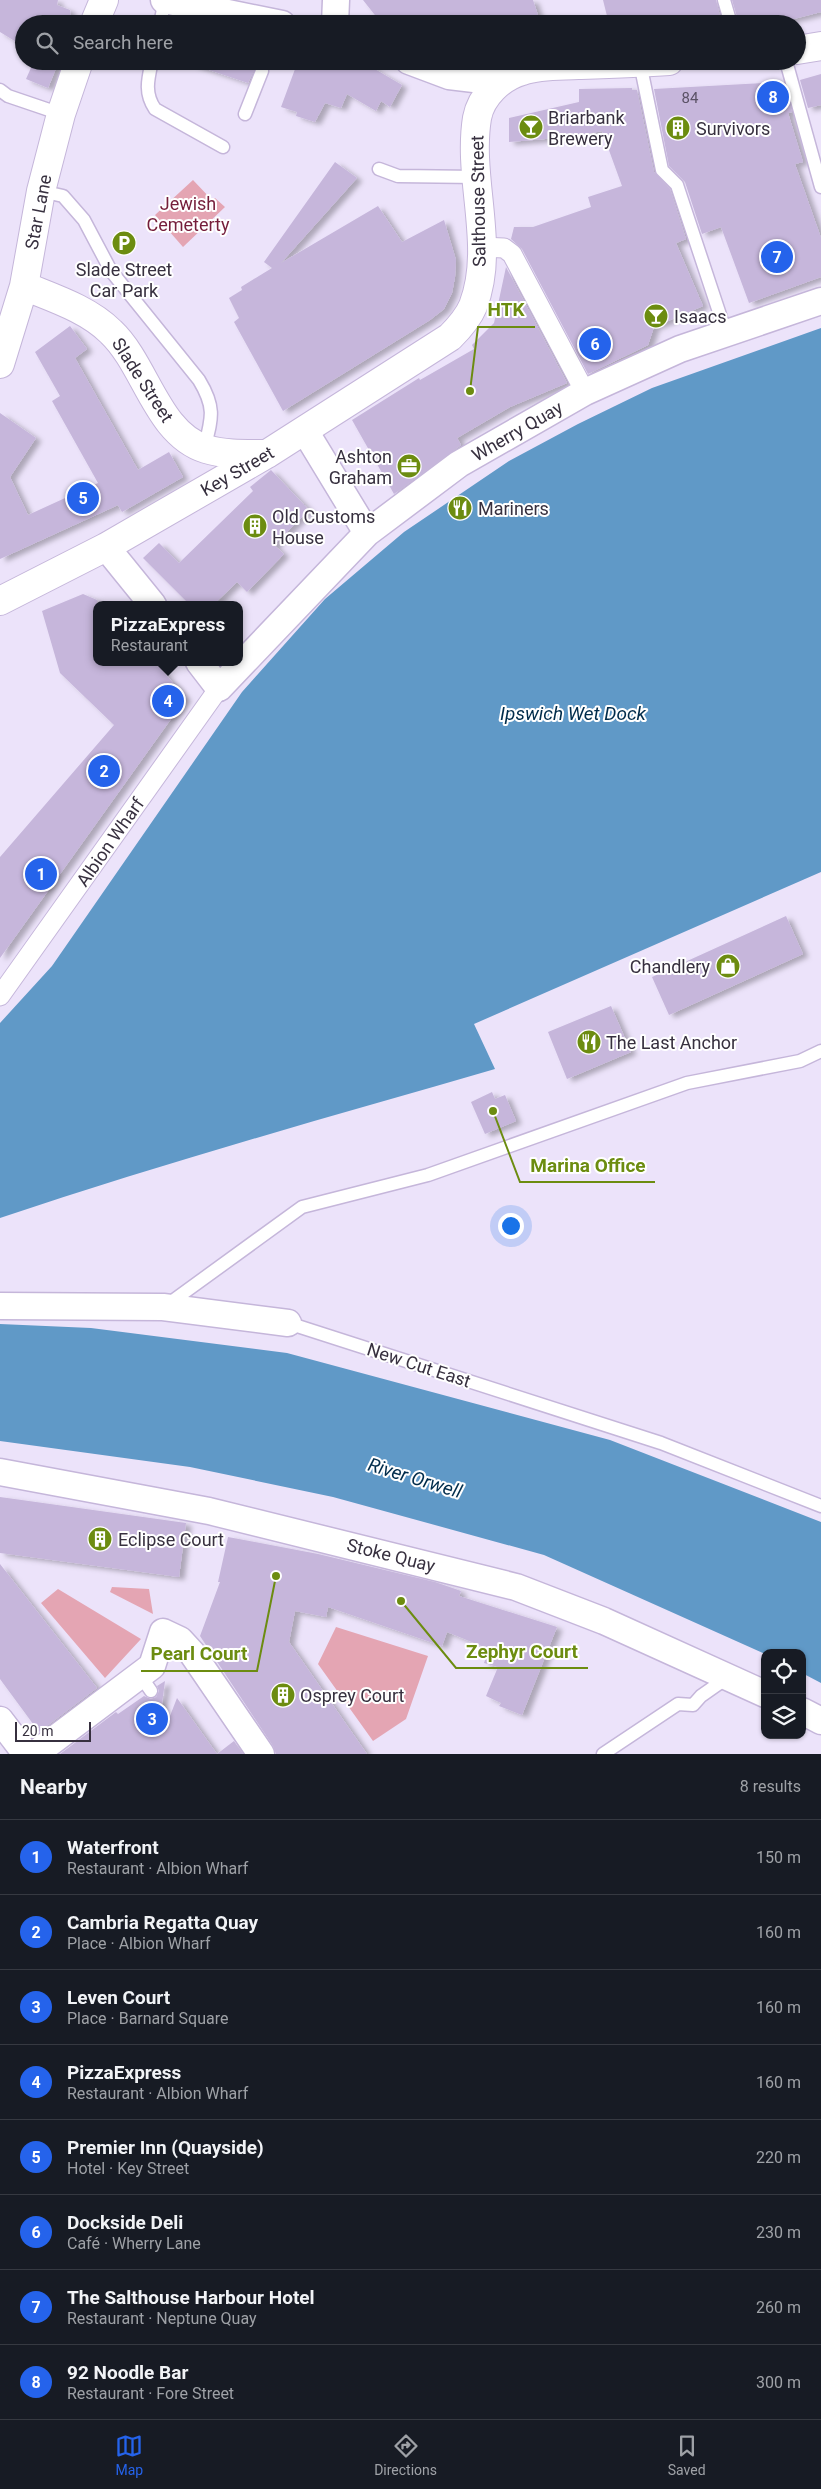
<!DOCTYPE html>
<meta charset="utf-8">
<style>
:root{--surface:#171b24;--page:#242831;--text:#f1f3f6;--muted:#9ea1a6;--line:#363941;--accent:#2563eb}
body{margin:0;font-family:Roboto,sans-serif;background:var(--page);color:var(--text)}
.controls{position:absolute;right:15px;bottom:15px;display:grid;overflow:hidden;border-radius:10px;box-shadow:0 1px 4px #0004}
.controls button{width:45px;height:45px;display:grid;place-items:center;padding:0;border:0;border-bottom:1px solid var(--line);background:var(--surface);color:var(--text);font:25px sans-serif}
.scale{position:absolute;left:15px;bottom:12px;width:76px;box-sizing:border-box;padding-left:5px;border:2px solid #37303f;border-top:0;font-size:14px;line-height:18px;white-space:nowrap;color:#37303f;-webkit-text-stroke:4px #fff;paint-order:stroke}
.you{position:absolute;left:510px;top:1225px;width:18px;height:18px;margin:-12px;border:4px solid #fff;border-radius:50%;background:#1a73e8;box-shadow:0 0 0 8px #1a73e833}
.badge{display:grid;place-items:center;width:32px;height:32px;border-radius:50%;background:var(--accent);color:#fff;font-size:16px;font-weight:700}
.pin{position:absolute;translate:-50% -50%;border:2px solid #fff;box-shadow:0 1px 5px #0006}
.popup{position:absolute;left:93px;top:601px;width:150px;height:65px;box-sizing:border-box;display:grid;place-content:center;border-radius:10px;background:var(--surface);filter:drop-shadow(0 1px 4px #0005);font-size:16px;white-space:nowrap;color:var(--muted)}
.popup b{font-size:19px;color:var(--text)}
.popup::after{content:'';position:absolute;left:50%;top:100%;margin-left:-10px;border:10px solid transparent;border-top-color:var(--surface)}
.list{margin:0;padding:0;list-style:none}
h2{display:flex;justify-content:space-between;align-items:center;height:65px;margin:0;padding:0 20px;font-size:21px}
h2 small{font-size:16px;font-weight:400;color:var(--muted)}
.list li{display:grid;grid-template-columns:32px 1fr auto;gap:15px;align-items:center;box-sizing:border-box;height:75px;padding:0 20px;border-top:1px solid var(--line)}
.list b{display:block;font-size:19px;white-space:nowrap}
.list p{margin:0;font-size:16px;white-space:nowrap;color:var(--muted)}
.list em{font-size:16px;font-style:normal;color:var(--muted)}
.icon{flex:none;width:28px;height:28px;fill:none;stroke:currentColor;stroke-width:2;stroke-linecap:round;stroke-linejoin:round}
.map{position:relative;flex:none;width:821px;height:1754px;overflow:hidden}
.search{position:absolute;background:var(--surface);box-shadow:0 1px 4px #0004;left:15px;right:15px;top:15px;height:55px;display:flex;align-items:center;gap:12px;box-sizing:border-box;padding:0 18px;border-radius:28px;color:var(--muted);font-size:19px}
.sheet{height:665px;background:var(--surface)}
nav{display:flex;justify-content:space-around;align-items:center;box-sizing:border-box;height:70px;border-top:1px solid var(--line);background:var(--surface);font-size:14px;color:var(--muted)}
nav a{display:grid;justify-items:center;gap:2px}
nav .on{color:var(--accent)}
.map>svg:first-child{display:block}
.green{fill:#e4a5b3}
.water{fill:#6099c7}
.building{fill:#c6b6db;filter:url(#shadow)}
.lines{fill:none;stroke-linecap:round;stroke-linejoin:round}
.service-casing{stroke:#c5b6da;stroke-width:15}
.pedestrian-casing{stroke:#c5b6da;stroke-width:21}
.minor-casing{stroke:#c5b6da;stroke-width:29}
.primary-casing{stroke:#c5b6da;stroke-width:30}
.service{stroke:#fff;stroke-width:12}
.pedestrian{stroke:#fff;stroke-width:19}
.minor{stroke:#fff;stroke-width:26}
.primary{stroke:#fff;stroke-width:28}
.labels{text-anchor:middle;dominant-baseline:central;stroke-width:4;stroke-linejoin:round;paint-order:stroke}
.number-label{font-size:15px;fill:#5b5266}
.poi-label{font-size:18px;fill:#37303f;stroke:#fff;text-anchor:start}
.street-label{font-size:18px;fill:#37303f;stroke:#fff}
.park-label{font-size:18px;fill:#751e3b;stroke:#fff}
.water-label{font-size:19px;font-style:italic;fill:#002c4b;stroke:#fff}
.leader{fill:none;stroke:#6c8c10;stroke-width:2}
.callout-dot{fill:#6c8c10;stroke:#fff;stroke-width:2}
.callout-label{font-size:19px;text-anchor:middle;font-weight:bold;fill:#6c8c10;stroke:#fff;stroke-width:4;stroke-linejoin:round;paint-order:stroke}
</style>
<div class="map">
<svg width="821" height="1754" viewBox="0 0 821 1754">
<defs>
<filter id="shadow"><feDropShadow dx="5.5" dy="3" stdDeviation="2.5" flood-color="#0004"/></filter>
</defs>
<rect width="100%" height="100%" fill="#ece3fa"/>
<path class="green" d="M 193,180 L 212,200 L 215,198 L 225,207 L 183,247 L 155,215 Z
M 112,1587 L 149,1589 L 153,1614 L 110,1592 Z
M 58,1589 L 141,1639 L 105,1678 L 41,1603 Z
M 336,1627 L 428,1656 L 406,1719 L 373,1741 L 318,1664 Z"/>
<path class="water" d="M 821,328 L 821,872 L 474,1024 L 495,1069 C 329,1117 163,1163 0,1218 L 0,1023 L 52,966 L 242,692 L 325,599 L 404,532 L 509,461 L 578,424 L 652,388 Z
M 0,1324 L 91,1328 L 287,1353 L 610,1440 L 821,1522 L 821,1683 L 802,1673 L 802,1653 L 765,1654 L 544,1555 L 333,1497 L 190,1467 L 0,1441 Z"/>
<path class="building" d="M 0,0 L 58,0 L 57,5 L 70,10 L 71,22 L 24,24 L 24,51 L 17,48 L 18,43 L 0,32 Z
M 363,0 L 533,0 L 541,24 L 382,24 Z
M 603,0 L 716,0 L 722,24 L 609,24 Z
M 732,0 L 821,0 L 821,12 L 774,24 L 739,24 Z
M 34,61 L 59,61 L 48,88 L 26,79 Z
M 194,61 L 261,61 L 255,68 L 248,83 L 194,65 Z
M 298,61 L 353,61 L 373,68 L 402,85 L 390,107 L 381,101 L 376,111 L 347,94 L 341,108 L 325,103 L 315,122 L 296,116 L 297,112 L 281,107 Z
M 821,74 L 821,105 L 808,108 L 800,80 Z
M 783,82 L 792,112 L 788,113 L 803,162 L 795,164 L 821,238 L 821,277 L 749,303 L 721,227 L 702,234 L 685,182 L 669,166 L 654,89 Z
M 632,88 L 632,90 L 637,90 L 654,172 L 670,189 L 686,239 L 676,243 L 703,306 L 654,327 L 648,345 L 588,374 L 522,249 L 511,239 L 514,227 L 533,227 L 591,207 L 588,197 L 622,186 L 602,131 L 569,137 L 509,142 L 509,118 L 579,102 L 579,89 Z
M 335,162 L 357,178 L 281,263 L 378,206 L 402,242 L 444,220 L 456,260 L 455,277 L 452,293 L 444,309 L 430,320 L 283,411 L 234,322 L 239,318 L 229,298 L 242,290 L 241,287 L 272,268 L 264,262 Z
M 506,267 L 567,383 L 510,407 L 457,438 L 461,445 L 394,494 L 352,420 L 419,378 L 420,380 L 474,349 L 472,345 L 494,323 Z
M 70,326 L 87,349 L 75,358 L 138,470 L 169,452 L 183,477 L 122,512 L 118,505 L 0,559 L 0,413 L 36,438 L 10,477 L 28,515 L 98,483 L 52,401 L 60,396 L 35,352 Z
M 271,470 L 309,510 L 274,545 L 284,554 L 247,592 L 237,582 L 213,605 L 190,605 L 143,558 L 159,543 L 179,563 L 253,491 L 250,487 Z
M 83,594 L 97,600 L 97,662 L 155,662 L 186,698 L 0,958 L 0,857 L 114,725 L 60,673 L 42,611 Z
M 786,916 L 803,954 L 669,1015 L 652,977 Z
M 611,1006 L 631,1052 L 567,1079 L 548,1032 Z
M 492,1092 L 495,1099 L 505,1095 L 516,1121 L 485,1134 L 471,1102 Z
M 0,1497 L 186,1523 L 179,1577 L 0,1553 Z
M 228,1537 L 318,1554 L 435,1582 L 461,1591 L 459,1596 L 557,1627 L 522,1715 L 499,1706 L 501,1703 L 486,1696 L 498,1667 L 484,1663 L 489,1649 L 447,1632 L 442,1646 L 328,1607 L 326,1617 L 295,1611 L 289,1642 L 367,1754 L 276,1754 L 273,1746 L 200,1636 L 220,1582 L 218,1582 Z
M 0,1564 L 97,1688 L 39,1732 L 0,1679 Z
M 165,1681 L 160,1719 L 168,1721 L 177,1698 L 217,1754 L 234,1741 L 243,1754 L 60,1754 L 116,1712 L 118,1714 L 144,1696 L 151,1699 L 156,1697 L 159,1691 L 157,1686 Z"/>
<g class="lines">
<defs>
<path id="service" d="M 724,0 L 731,24
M 160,24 L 165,0
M 152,61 C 148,79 144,93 155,109 L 223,147
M 786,61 L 821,187
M 640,63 L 662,170 L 677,185 L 726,333
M 0,90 L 8,96 L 61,114
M 245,114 L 262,71
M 379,169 L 398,176 L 477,177
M 41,191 L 63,196 L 84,220 L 111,271 L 199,380 C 216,408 212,418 204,449
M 167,1305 L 302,1207 L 428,1175 L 687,1083 L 800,1061 L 821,1051
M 288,1323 L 661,1443 L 821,1506
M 140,1675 L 151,1691
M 603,1754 L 678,1704 L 693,1705 L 701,1696 L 728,1677"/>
<path id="pedestrian" d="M 481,247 L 504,248 L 512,254 L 585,392
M 0,996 L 219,688"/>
<path id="minor" d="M 164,0 L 282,24
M 335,24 L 336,0
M 409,61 L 449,76 L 499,82
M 305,431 L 367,533
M 106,547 L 153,605
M 199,662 L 219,688 L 367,533 L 459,464 L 585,392 L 680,349 L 821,301
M 0,1306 L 163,1307 L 288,1323
M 0,1472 L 209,1511 L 516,1587 L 604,1621 L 765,1694
M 802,1711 L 821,1721
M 0,1720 L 26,1754
M 35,1754 L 152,1666 L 163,1632 L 180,1640 L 192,1653 L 261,1754"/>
<path id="primary" d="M 94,24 L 104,0
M 797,50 L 821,46
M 24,286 C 53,298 88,309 111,332 C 146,365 157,434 206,449 C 225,455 247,454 267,454
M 0,364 L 24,286 L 41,191 L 61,114 L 79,61
M 0,601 L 106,547 L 267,454 L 450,337 C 459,328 468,318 473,306 C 496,246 467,180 477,118 C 481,96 501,77 522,71 C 539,65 560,66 578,65 C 608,64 639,63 669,61"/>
</defs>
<use href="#service" class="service-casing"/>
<use href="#pedestrian" class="pedestrian-casing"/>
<use href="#minor" class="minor-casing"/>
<use href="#primary" class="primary-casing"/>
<use href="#service" class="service"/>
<use href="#pedestrian" class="pedestrian"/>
<use href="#minor" class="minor"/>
<use href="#primary" class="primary"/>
</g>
<defs>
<symbol id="bar-disc" viewBox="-11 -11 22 22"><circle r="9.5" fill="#6c8c10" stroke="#fff"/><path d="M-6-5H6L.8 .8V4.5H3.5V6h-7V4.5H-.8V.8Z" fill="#fff"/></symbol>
<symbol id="building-disc" viewBox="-11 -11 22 22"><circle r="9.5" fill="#6c8c10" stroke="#fff"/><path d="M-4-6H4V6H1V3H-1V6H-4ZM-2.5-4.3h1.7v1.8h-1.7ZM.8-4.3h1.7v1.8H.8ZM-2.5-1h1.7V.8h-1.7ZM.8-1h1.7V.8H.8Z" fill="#fff"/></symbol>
<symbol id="parking-disc" viewBox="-11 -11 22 22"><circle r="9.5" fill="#6c8c10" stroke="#fff"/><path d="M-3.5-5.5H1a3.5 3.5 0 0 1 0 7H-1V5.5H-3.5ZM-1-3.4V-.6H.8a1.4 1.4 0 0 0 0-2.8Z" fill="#fff"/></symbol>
<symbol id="office-disc" viewBox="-11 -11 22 22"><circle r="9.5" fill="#6c8c10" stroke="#fff"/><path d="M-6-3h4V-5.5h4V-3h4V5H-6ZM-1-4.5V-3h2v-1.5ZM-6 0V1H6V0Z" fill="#fff"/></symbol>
<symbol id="restaurant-disc" viewBox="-11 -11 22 22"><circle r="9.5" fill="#6c8c10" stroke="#fff"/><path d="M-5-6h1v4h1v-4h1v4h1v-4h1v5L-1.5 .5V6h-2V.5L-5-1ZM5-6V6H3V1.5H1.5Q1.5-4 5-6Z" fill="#fff"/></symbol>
<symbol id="shop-disc" viewBox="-11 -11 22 22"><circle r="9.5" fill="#6c8c10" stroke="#fff"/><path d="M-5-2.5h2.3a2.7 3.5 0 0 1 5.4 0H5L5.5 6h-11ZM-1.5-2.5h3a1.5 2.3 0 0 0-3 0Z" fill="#fff"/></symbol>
</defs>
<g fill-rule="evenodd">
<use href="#bar-disc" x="517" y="113" width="28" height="28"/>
<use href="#building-disc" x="664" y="114" width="28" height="28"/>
<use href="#parking-disc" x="110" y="229" width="28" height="28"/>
<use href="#bar-disc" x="642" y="302" width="28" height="28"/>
<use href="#office-disc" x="395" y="452" width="28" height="28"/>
<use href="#restaurant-disc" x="446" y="494" width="28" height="28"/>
<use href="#building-disc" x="241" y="512" width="28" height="28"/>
<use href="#shop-disc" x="714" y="952" width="28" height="28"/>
<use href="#restaurant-disc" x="575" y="1028" width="28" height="28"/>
<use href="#building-disc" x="86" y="1525" width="28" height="28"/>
<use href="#building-disc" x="269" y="1681" width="28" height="28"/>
</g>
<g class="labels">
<g class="number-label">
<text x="690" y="98">84</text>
</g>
<g class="poi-label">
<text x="548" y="117">Briarbank<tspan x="548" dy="21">Brewery</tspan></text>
<text x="696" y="128">Survivors</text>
<text x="124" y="269" text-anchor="middle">Slade Street<tspan x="124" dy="21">Car Park</tspan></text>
<text x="674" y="316">Isaacs</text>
<text x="392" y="456" text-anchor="end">Ashton<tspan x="392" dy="21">Graham</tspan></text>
<text x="478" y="508">Mariners</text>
<text x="272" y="516">Old Customs<tspan x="272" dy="21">House</tspan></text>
<text x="710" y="966" text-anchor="end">Chandlery</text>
<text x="606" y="1042">The Last Anchor</text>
<text x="118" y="1539">Eclipse Court</text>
<text x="300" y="1695">Osprey Court</text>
</g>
<g class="street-label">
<text transform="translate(478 201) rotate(-91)">Salthouse Street</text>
<text transform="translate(38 212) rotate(-79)">Star Lane</text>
<text transform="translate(143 380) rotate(57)">Slade Street</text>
<text transform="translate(517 431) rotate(-30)">Wherry Quay</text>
<text transform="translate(237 471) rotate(-30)">Key Street</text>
<text transform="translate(110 842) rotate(-55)">Albion Wharf</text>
<text transform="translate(419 1365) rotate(18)">New Cut East</text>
<text transform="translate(391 1555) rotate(14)">Stoke Quay</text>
</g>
<g class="park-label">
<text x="188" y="203">Jewish<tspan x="188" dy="21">Cemeterty</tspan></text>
</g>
<g class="water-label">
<text x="573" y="713">Ipswich Wet Dock</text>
<text transform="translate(415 1478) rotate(17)">River Orwell</text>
</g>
</g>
<path class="leader" d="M470 391L478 327H535M493 1111L520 1182H655M401 1601L456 1668H588M276 1576L257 1671H141"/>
<g class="callout-dot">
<circle cx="470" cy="391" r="5"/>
<circle cx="493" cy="1111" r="5"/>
<circle cx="401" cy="1601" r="5"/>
<circle cx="276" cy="1576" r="5"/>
</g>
<g class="callout-label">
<text x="506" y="316">HTK</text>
<text x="588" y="1172">Marina Office</text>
<text x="522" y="1658">Zephyr Court</text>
<text x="199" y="1660">Pearl Court</text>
</g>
</svg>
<div class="controls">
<button><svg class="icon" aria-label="locate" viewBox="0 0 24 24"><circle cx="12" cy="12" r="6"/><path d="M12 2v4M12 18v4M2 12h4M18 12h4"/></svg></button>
<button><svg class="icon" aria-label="layers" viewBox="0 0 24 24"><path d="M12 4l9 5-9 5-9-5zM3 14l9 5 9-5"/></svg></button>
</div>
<div class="scale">20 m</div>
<div class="you"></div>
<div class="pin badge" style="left:41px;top:874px">1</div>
<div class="pin badge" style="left:104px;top:771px">2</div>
<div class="pin badge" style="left:152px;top:1719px">3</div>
<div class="pin badge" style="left:168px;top:701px">4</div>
<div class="popup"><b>PizzaExpress</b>Restaurant</div>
<div class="pin badge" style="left:83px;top:498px">5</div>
<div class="pin badge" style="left:595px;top:344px">6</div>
<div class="pin badge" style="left:777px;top:257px">7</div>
<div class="pin badge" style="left:773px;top:97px">8</div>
<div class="search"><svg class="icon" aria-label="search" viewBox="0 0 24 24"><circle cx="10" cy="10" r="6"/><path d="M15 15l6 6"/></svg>Search here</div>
</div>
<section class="sheet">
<h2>Nearby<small>8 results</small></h2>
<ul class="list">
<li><span class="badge">1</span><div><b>Waterfront</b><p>Restaurant · Albion Wharf</p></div><em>150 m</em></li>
<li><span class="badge">2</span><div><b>Cambria Regatta Quay</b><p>Place · Albion Wharf</p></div><em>160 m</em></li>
<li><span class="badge">3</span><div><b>Leven Court</b><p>Place · Barnard Square</p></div><em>160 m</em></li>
<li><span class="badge">4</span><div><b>PizzaExpress</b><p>Restaurant · Albion Wharf</p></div><em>160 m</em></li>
<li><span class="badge">5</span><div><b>Premier Inn (Quayside)</b><p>Hotel · Key Street</p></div><em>220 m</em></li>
<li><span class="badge">6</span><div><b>Dockside Deli</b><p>Café · Wherry Lane</p></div><em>230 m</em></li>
<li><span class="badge">7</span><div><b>The Salthouse Harbour Hotel</b><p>Restaurant · Neptune Quay</p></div><em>260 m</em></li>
<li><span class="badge">8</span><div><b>92 Noodle Bar</b><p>Restaurant · Fore Street</p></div><em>300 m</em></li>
</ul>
</section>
<nav>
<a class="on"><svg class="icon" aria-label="map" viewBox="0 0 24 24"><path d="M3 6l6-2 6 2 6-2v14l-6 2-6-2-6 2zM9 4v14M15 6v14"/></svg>Map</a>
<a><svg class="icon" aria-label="directions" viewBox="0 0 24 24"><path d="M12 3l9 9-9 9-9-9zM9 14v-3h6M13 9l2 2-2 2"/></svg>Directions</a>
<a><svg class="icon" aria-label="saved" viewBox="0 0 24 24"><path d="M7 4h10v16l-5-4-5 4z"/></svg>Saved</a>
</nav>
